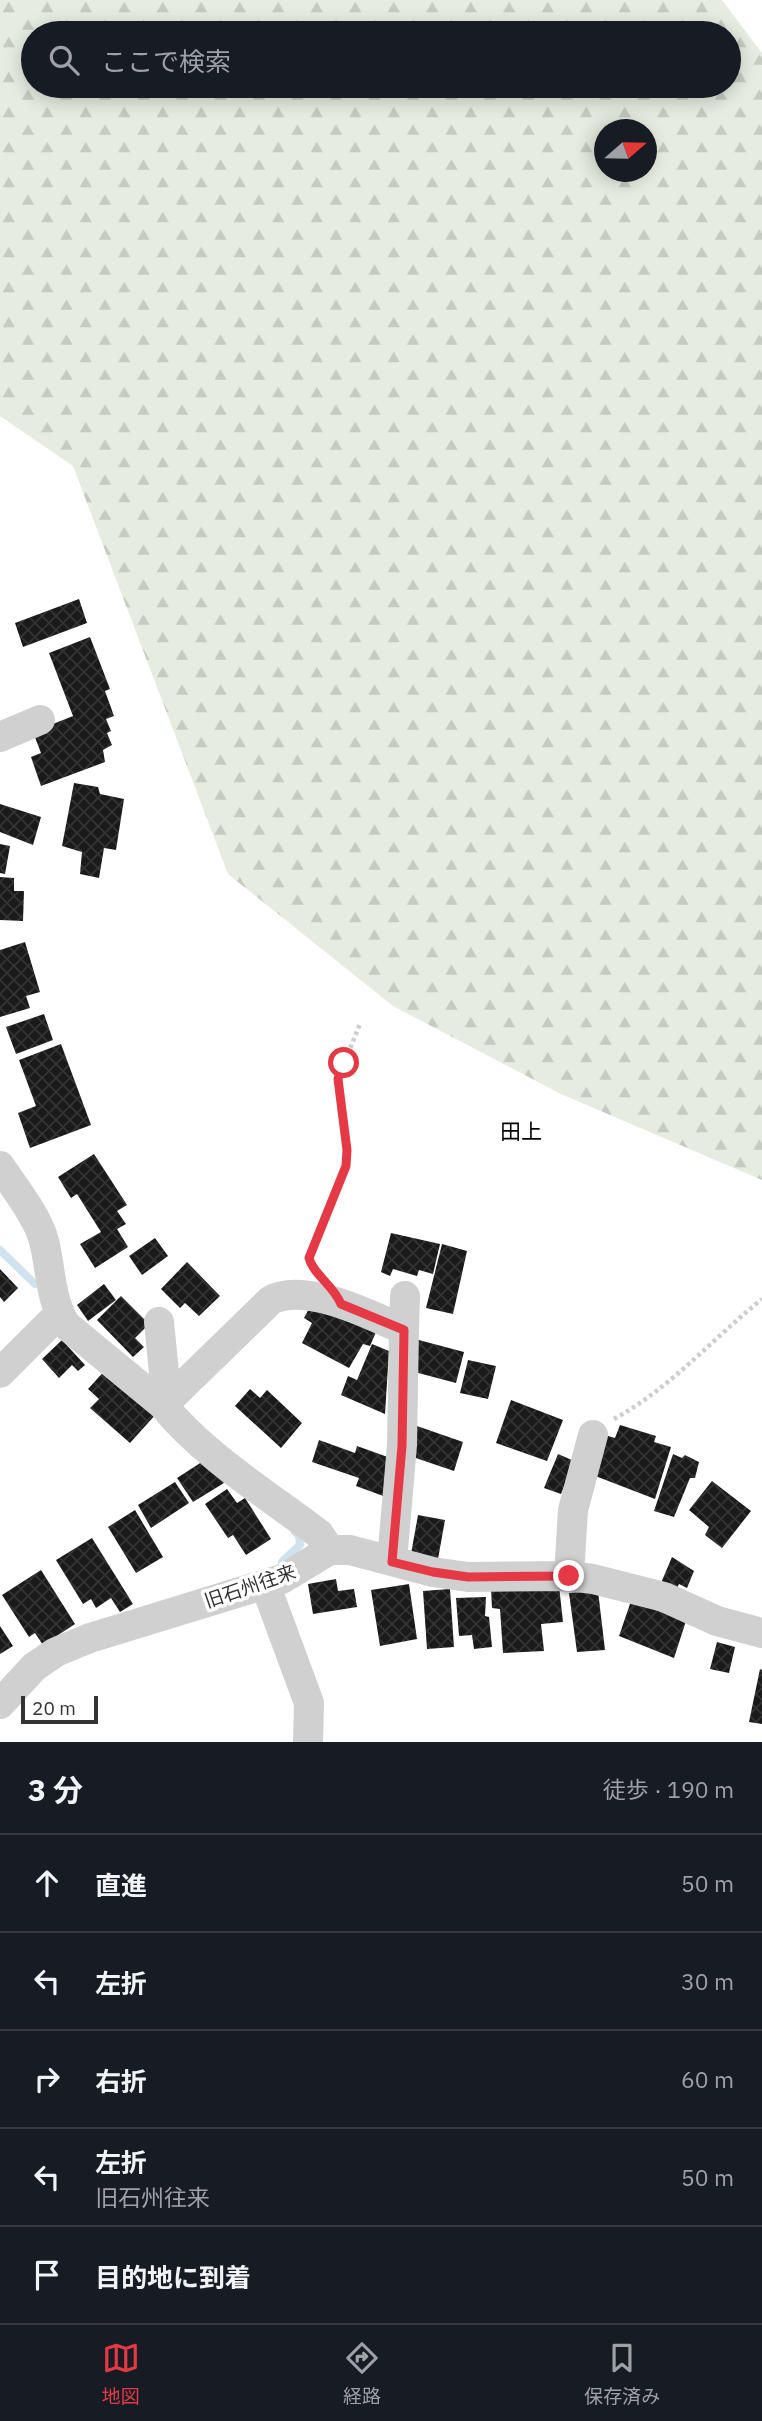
<!DOCTYPE html>
<html lang="ja">
<meta charset="utf-8">
<style>
:root{--surface:#171b24;--page:#242831;--text:#f1f3f6;--muted:#9ea1a6;--line:#363941;--accent:#e63946}
body{margin:0;font-family:"IBM Plex Sans","Noto Sans JP",sans-serif;background:var(--page);color:var(--text)}
.compass{position:absolute;left:594px;top:119px;width:63px;height:63px;border-radius:50%;background:var(--surface);box-shadow:0 4px 18px #0003;rotate:70deg}
.scale{position:absolute;left:21px;bottom:18px;width:77px;box-sizing:border-box;padding-left:7px;border:4px solid #333;border-top:0;font-size:19px;line-height:24px;white-space:nowrap;color:#333;-webkit-text-stroke:5px #fff;paint-order:stroke}
.stop{position:absolute;width:21px;height:21px;margin:-16px;border:5px solid #e63946;border-radius:50%;background:#fff}
.stop.end{background:#e63946;border-color:#fff;box-shadow:0 2px 7px #0008}
.list{margin:0;padding:0;list-style:none}
h2{display:flex;justify-content:space-between;align-items:center;height:91px;margin:0;padding:0 28px;font-size:30px}
h2 small{font-size:23px;font-weight:400;color:var(--muted)}
.list li{display:grid;grid-template-columns:46px 1fr auto;gap:21px;align-items:center;box-sizing:border-box;height:98px;padding:0 28px;border-top:2px solid var(--line)}
.list b{display:block;font-size:26px;white-space:nowrap}
.list p{margin:0;font-size:23px;white-space:nowrap;color:var(--muted)}
.list em{font-size:23px;font-style:normal;color:var(--muted)}
.icon{flex:none;width:38px;height:38px;fill:none;stroke:currentColor;stroke-width:2;stroke-linecap:round;stroke-linejoin:round}
.map{position:relative;flex:none;width:762px;height:1742px;overflow:hidden}
.search{position:absolute;background:var(--surface);box-shadow:0 4px 18px #0003;left:21px;right:21px;top:21px;height:77px;display:flex;align-items:center;gap:18px;box-sizing:border-box;padding:0 24px;border-radius:38px;color:var(--muted);font-size:26px}
.sheet{height:581px;background:var(--surface)}
nav{display:flex;justify-content:space-around;align-items:center;box-sizing:border-box;height:98px;border-top:2px solid var(--line);background:var(--surface);font-size:19px;color:var(--muted)}
nav a{display:grid;justify-items:center;gap:4px}
nav .on{color:var(--accent)}
.map>svg:first-child{display:block}
.forest{fill:url(#forest-firs);fill-rule:evenodd}
.lines{fill:none;stroke-linecap:round;stroke-linejoin:round}
.stream{stroke:#cfe2ee;stroke-width:8}
.building{fill:url(#building-cross-hatch)}
.path{stroke:#cdcdcd;stroke-width:4.5;stroke-dasharray:3.5 3.5;stroke-linecap:butt}
.minor{stroke:#d0d0d0;stroke-width:30}
.route{stroke:#e63946;stroke-width:9}
.labels{text-anchor:middle;dominant-baseline:central;stroke-width:7;stroke-linejoin:round;paint-order:stroke}
.street-label{font-size:19px;fill:#333;stroke:#fff}
.neighbourhood-label{font-size:21px;fill:#000;stroke:#fff}
</style>
<div class="map">
<svg width="762" height="1742" viewBox="0 0 762 1742">
<defs>
<pattern id="forest-firs" width="22" height="20" patternUnits="userSpaceOnUse" patternTransform="scale(1.75)"><rect width="22" height="20" fill="#e6ecdf"/><path d="M5 1l3.5 6h-7zM16 11l3.5 6h-7z" fill="#c6cbc0"/></pattern>
<pattern id="building-cross-hatch" width="8" height="8" patternUnits="userSpaceOnUse" patternTransform="scale(1.75)"><rect width="8" height="8" fill="#1a1a1a"/><path d="M0 0l8 8M0 8l8-8" fill="none" stroke="#333"/></pattern>
</defs>
<rect width="100%" height="100%" fill="#fff"/>
<path class="forest" d="M 0,0 L 722,0 L 762,53 L 762,1180 L 561,1094 L 393,1006 L 228,874 L 73,466 L 0,416 ZM 33,33 L 729,33 L 729,86 L 33,86 ZM 604,130 L 646,130 L 646,172 L 604,172 Z"/>
<g class="lines">
<path class="stream" d="M 0,1250 L 35,1284
M 282,1562 L 300,1545 L 299,1535 L 295,1532"/>
</g>
<path class="building" d="M 79,599 L 87,623 L 23,647 L 15,623 Z
M 90,637 L 110,689 L 105,691 L 114,716 L 106,719 L 111,731 L 107,733 L 112,745 L 103,750 L 105,762 L 41,786 L 31,757 L 41,753 L 33,732 L 73,716 L 49,653 Z
M 74,783 L 98,787 L 100,794 L 124,799 L 116,850 L 104,848 L 99,878 L 80,874 L 82,852 L 62,846 Z
M 0,804 L 41,817 L 33,845 L 0,832 Z
M 0,844 L 10,846 L 5,874 L 0,873 Z
M 0,877 L 14,878 L 14,891 L 24,891 L 23,921 L 0,920 Z
M 25,942 L 40,992 L 26,996 L 30,1008 L 0,1017 L 0,950 Z
M 44,1014 L 53,1040 L 16,1054 L 6,1027 Z
M 61,1044 L 91,1125 L 30,1148 L 18,1113 L 36,1106 L 19,1060 Z
M 94,1154 L 127,1205 L 117,1211 L 126,1224 L 117,1229 L 128,1247 L 95,1268 L 80,1244 L 101,1232 L 77,1194 L 71,1198 L 58,1177 Z
M 391,1233 L 440,1244 L 433,1274 L 419,1270 L 417,1276 L 393,1269 L 390,1276 L 381,1272 Z
M 155,1238 L 168,1256 L 142,1275 L 129,1256 Z
M 442,1244 L 467,1251 L 453,1314 L 426,1308 Z
M 187,1262 L 220,1296 L 199,1316 L 185,1303 L 180,1308 L 161,1289 Z
M 0,1269 L 18,1288 L 4,1302 L 0,1297 Z
M 104,1284 L 116,1300 L 88,1321 L 77,1305 Z
M 121,1296 L 149,1324 L 135,1338 L 144,1347 L 133,1357 L 97,1320 Z
M 311,1305 L 376,1332 L 370,1346 L 363,1344 L 349,1368 L 302,1343 L 312,1323 L 304,1318 Z
M 415,1339 L 464,1352 L 456,1383 L 407,1370 Z
M 62,1340 L 85,1365 L 78,1371 L 72,1365 L 59,1378 L 42,1359 Z
M 372,1344 L 389,1351 L 385,1414 L 341,1395 L 348,1376 L 357,1380 Z
M 468,1360 L 496,1366 L 488,1399 L 460,1393 Z
M 107,1368 L 157,1413 L 130,1443 L 90,1408 L 99,1399 L 88,1389 Z
M 250,1389 L 260,1398 L 267,1390 L 302,1423 L 281,1448 L 235,1406 Z
M 511,1400 L 563,1420 L 547,1461 L 496,1443 Z
M 620,1425 L 656,1436 L 654,1442 L 671,1447 L 655,1499 L 585,1472 L 598,1433 L 615,1438 Z
M 417,1426 L 463,1442 L 454,1471 L 407,1455 Z
M 319,1440 L 355,1453 L 357,1446 L 396,1460 L 386,1497 L 356,1486 L 359,1478 L 312,1462 Z
M 558,1454 L 574,1461 L 561,1494 L 544,1488 Z
M 673,1454 L 682,1458 L 685,1455 L 699,1462 L 695,1478 L 690,1478 L 674,1517 L 654,1511 Z
M 208,1458 L 224,1483 L 193,1502 L 177,1478 Z
M 712,1481 L 751,1511 L 722,1548 L 705,1535 L 709,1527 L 689,1510 Z
M 175,1482 L 189,1503 L 151,1528 L 138,1505 Z
M 227,1489 L 237,1503 L 245,1498 L 271,1539 L 246,1555 L 233,1535 L 228,1538 L 205,1504 Z
M 135,1510 L 163,1557 L 136,1573 L 108,1527 Z
M 418,1515 L 445,1520 L 438,1559 L 411,1554 Z
M 92,1538 L 133,1604 L 120,1612 L 111,1598 L 96,1608 L 91,1599 L 83,1604 L 56,1560 Z
M 672,1557 L 694,1571 L 687,1588 L 679,1584 L 675,1592 L 661,1583 Z
M 41,1570 L 75,1624 L 43,1645 L 35,1633 L 29,1637 L 2,1595 Z
M 336,1579 L 338,1591 L 354,1589 L 357,1607 L 313,1614 L 308,1584 Z
M 409,1584 L 417,1639 L 380,1646 L 371,1590 Z
M 559,1586 L 563,1622 L 541,1624 L 544,1651 L 503,1653 L 500,1609 L 492,1608 L 491,1589 Z
M 450,1589 L 454,1647 L 427,1649 L 423,1591 Z
M 598,1591 L 605,1650 L 577,1652 L 569,1593 Z
M 486,1597 L 485,1616 L 489,1617 L 492,1647 L 474,1649 L 472,1635 L 459,1636 L 456,1598 Z
M 631,1601 L 686,1621 L 674,1658 L 619,1636 Z
M 0,1626 L 13,1646 L 0,1654 Z
M 717,1642 L 735,1647 L 729,1673 L 710,1669 Z
M 760,1669 L 762,1670 L 762,1724 L 749,1722 Z"/>
<g class="lines">
<path class="path" d="M 313,1268 L 309,1258 L 346,1166 L 347,1150 L 338,1079 L 360,1024
M 614,1419 C 672,1387 711,1340 762,1299"/>
<path class="minor" d="M 0,737 L 40,720
M 0,1166 C 14,1187 38,1217 44,1241 C 51,1269 50,1300 66,1325 L 163,1405 C 203,1455 268,1495 319,1534 L 330,1550
M 159,1322 L 166,1393 L 163,1405
M 404,1330 L 405,1296
M 0,1373 L 59,1314
M 163,1405 L 271,1300 C 306,1282 371,1315 404,1330 L 402,1445 L 392,1561
M 569,1576 L 573,1510 L 593,1435
M 265,1584 L 309,1703 L 308,1742
M 0,1704 L 34,1667 L 56,1652 L 90,1638 L 282,1579 L 330,1550 L 350,1550 L 433,1572 L 468,1577 L 569,1576 L 593,1579 L 664,1597 L 717,1621 L 762,1633"/>
</g>
<g class="lines">
<path class="route" d="M 344,1063 L 338,1079 L 347,1150 L 346,1166 L 309,1258 C 313,1274 333,1285 341,1304 L 404,1330 L 402,1446 L 392,1562 L 433,1572 L 468,1577 L 569,1576"/>
</g>
<g class="labels">
<g class="street-label">
<text transform="translate(250 1586) rotate(-19)">旧石州往来</text>
</g>
<g class="neighbourhood-label">
<text x="521" y="1131">田上</text>
</g>
</g>
</svg>
<svg class="compass" viewBox="-18 -18 36 36"><path d="M0-13l5 13h-10z" fill="#e53935"/><path d="M0 13l5-13h-10z" fill="#9ea1a6"/></svg>
<div class="scale">20 m</div>
<div class="stop" style="left:344px;top:1063px"></div>
<div class="stop end" style="left:569px;top:1576px"></div>
<div class="search"><svg class="icon" aria-label="search" viewBox="0 0 24 24"><circle cx="10" cy="10" r="6"/><path d="M15 15l6 6"/></svg>ここで検索</div>
</div>
<section class="sheet">
<h2>3 分<small>徒歩 · 190 m</small></h2>
<ul class="list">
<li><svg class="icon" aria-label="ahead" viewBox="0 0 24 24"><path d="M12 20V5M6 11l6-6 6 6"/></svg><div><b>直進</b></div><em>50 m</em></li>
<li><svg class="icon" aria-label="left" viewBox="0 0 24 24"><path d="M17 20v-9H6M10 6l-5 5 5 5"/></svg><div><b>左折</b></div><em>30 m</em></li>
<li><svg class="icon" aria-label="right" viewBox="0 0 24 24"><path d="M7 20v-9h11M14 6l5 5-5 5"/></svg><div><b>右折</b></div><em>60 m</em></li>
<li><svg class="icon" aria-label="left" viewBox="0 0 24 24"><path d="M17 20v-9H6M10 6l-5 5 5 5"/></svg><div><b>左折</b><p>旧石州往来</p></div><em>50 m</em></li>
<li><svg class="icon" aria-label="arrive" viewBox="0 0 24 24"><path d="M6 21V4h12l-3 4 3 4H6"/></svg><div><b>目的地に到着</b></div></li>
</ul>
</section>
<nav>
<a class="on"><svg class="icon" aria-label="map" viewBox="0 0 24 24"><path d="M3 6l6-2 6 2 6-2v14l-6 2-6-2-6 2zM9 4v14M15 6v14"/></svg>地図</a>
<a><svg class="icon" aria-label="directions" viewBox="0 0 24 24"><path d="M12 3l9 9-9 9-9-9zM9 14v-3h6M13 9l2 2-2 2"/></svg>経路</a>
<a><svg class="icon" aria-label="saved" viewBox="0 0 24 24"><path d="M7 4h10v16l-5-4-5 4z"/></svg>保存済み</a>
</nav>
